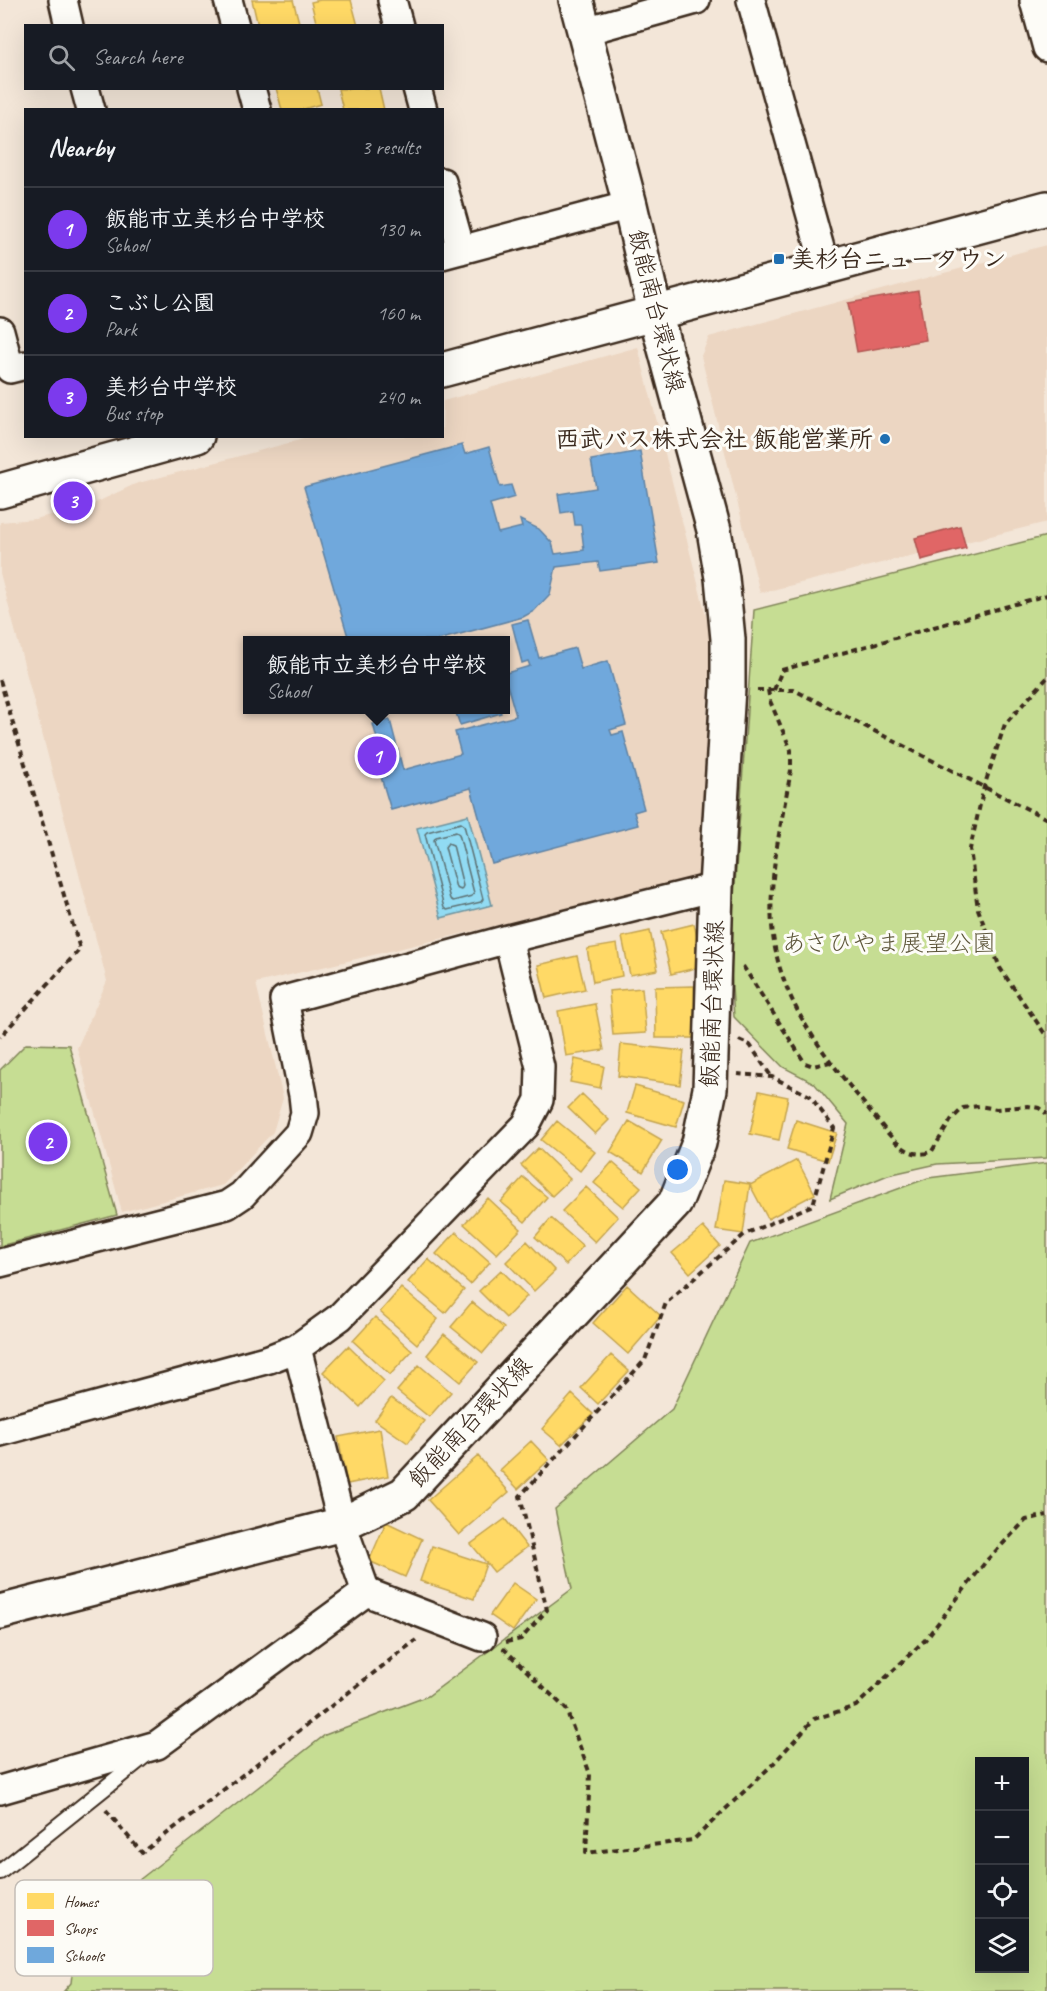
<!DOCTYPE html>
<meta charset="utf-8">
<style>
:root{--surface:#171b24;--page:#20242c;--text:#f1f3f6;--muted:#9ea1a6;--line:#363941;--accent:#7c3aed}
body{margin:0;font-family:Caveat,"Klee One",sans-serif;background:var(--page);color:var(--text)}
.controls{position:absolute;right:18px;bottom:18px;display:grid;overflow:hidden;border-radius:0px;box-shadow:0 6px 24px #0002}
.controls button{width:54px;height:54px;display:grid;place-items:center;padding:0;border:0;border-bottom:2px solid var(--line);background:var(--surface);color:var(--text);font:30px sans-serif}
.you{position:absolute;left:678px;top:1170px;width:21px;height:21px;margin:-15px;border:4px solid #fff;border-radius:50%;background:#1a73e8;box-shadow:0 0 0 9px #1a73e833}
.badge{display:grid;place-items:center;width:39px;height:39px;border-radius:50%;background:var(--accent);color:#fff;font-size:20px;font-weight:700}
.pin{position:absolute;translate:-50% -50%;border:3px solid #fff;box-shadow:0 2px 6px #0006}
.popup{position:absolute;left:243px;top:636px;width:267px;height:78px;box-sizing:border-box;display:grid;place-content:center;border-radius:0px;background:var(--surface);filter:drop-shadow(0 2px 4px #0005);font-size:20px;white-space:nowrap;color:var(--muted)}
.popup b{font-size:22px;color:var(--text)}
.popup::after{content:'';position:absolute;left:50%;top:100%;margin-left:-12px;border:12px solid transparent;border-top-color:var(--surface)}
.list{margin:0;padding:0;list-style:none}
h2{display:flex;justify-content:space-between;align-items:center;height:78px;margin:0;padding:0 24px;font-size:26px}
h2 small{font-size:20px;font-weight:400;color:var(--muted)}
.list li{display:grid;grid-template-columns:39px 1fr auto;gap:18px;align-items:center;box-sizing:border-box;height:84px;padding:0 24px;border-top:2px solid var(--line)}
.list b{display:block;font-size:22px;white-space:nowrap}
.list p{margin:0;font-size:20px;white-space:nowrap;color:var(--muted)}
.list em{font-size:20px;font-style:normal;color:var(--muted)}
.icon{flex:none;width:33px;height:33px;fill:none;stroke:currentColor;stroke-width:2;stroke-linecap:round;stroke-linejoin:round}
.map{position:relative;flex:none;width:1047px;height:1991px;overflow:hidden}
.search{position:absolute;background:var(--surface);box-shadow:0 6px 24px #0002;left:24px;top:24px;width:420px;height:66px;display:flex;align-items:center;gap:15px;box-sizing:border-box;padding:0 21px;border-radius:0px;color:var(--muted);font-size:22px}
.panel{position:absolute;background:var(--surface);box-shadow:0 6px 24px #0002;left:24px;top:108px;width:420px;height:330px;border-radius:0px}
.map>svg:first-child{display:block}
.built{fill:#ecd6c2;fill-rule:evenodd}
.green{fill:#c6dd93;stroke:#808458;stroke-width:1.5;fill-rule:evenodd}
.water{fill:#91dbf3;stroke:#6f949e;stroke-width:1.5}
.homes{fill:#ffd966;stroke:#c4a450;stroke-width:1.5}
.shops{fill:#e06666;stroke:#ae5450;stroke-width:1.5}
.schools{fill:#6fa8dc;stroke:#5f82a3;stroke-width:1.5}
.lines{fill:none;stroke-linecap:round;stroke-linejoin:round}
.shore{stroke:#5d7173;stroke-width:1.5}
.service-casing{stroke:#3b2a1e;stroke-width:18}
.minor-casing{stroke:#3b2a1e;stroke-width:32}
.tertiary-casing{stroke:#3b2a1e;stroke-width:38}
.path{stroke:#3b2a1e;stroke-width:4;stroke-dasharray:6 4.5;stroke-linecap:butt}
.service{stroke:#fdfcf7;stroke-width:14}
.minor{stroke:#fdfcf7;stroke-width:27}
.tertiary{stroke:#fdfcf7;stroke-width:33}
.poi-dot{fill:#1f6fb2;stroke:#fdfcf7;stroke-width:2}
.labels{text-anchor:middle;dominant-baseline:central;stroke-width:6;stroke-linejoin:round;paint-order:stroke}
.poi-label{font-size:24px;font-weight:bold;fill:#3b2a1e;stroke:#fdfcf7;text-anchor:start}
.street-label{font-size:24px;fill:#3b2a1e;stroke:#fdfcf7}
.park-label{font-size:24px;fill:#5e573b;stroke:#fdfcf7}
.key{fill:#fdfcf7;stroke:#c3bdb6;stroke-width:1.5}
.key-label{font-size:16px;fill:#3b2a1e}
</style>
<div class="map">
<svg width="1047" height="1991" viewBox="0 0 1047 1991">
<rect width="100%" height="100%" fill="#f3e6d8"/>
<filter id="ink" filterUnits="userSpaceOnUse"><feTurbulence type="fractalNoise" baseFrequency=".0167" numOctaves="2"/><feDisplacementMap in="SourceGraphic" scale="12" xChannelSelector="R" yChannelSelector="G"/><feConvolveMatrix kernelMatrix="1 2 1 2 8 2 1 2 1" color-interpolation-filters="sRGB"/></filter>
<g filter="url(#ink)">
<path class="built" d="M 1047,245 L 1047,522 L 760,593 L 701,356 L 709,337 Z
M 638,347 L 711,635 L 699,877 L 256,983 L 283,1098 L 273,1132 L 223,1185 L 122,1212 L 77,1048 L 107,981 L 0,573 L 0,522 L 35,519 L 93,504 L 135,484 L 311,437 L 442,436 L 443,401 ZM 248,640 L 506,640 L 506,710 L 248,710 Z"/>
<path class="green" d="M 1047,536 L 1047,1158 L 937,1164 L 888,1175 L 830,1199 L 848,1124 L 814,1083 L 783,1067 L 734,1017 L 730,956 L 754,610 Z
M 26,1044 L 69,1045 L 117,1215 L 0,1246 L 0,1070 Z
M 1047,1163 L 1047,1991 L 64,1991 L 71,1983 L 78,1922 L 125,1891 L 325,1735 L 428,1696 L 572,1589 L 555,1509 L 672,1409 L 750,1243 L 928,1178 ZM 980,1762 L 1024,1762 L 1024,1968 L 980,1968 Z"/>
<path class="water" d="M 468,815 L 492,905 L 441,918 L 417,828 Z"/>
<path class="homes" d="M 252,0 L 293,0 L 300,26 L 258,26 Z
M 320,0 L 351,0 L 358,26 L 317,26 L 311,2 Z
M 276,88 L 317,88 L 321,104 L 300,110 L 282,110 Z
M 379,88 L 384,110 L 343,110 L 338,89 Z
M 694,924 L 704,966 L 671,974 L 661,932 Z
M 650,931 L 658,970 L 630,975 L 622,937 Z
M 617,944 L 622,976 L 593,982 L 587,949 Z
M 577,956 L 585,989 L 546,998 L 538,965 Z
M 694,986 L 696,1038 L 656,1038 L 655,987 Z
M 642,988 L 646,1033 L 613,1035 L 609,991 Z
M 595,1004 L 604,1050 L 566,1056 L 558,1011 Z
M 621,1044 L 684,1051 L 680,1085 L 618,1076 Z
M 575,1059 L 604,1066 L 600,1088 L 570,1082 Z
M 635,1086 L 684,1100 L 676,1127 L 627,1113 Z
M 759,1091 L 788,1097 L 779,1140 L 750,1134 Z
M 582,1094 L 609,1120 L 595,1134 L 568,1108 Z
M 796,1120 L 837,1133 L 828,1161 L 787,1149 Z
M 557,1121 L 595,1152 L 580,1171 L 541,1140 Z
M 629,1121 L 662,1140 L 643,1172 L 610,1152 Z
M 538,1148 L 570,1179 L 552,1196 L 521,1165 Z
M 797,1160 L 815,1194 L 768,1219 L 750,1185 Z
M 612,1162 L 641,1187 L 623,1207 L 594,1183 Z
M 523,1177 L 547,1197 L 525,1222 L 501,1202 Z
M 724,1180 L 750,1184 L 743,1234 L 716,1230 Z
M 586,1187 L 618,1217 L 595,1242 L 562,1211 Z
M 488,1198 L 521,1229 L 497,1254 L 464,1224 Z
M 551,1218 L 583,1246 L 566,1265 L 535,1237 Z
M 703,1227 L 720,1246 L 690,1273 L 672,1253 Z
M 456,1232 L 490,1262 L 470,1284 L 436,1254 Z
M 527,1241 L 555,1271 L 534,1291 L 506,1262 Z
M 428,1259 L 464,1290 L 445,1313 L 408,1282 Z
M 501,1270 L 527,1296 L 506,1318 L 479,1291 Z
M 627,1285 L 661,1316 L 628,1354 L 593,1323 Z
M 401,1288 L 438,1319 L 417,1344 L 380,1312 Z
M 472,1302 L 504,1328 L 483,1353 L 451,1327 Z
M 375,1317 L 412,1351 L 390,1375 L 353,1341 Z
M 444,1334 L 478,1362 L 460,1382 L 427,1355 Z
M 348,1346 L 384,1381 L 360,1407 L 323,1372 Z
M 611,1355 L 629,1371 L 598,1404 L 581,1388 Z
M 419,1365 L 451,1392 L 429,1417 L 397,1391 Z
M 572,1394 L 593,1414 L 561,1445 L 542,1429 Z
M 391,1398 L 424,1421 L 408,1443 L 375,1420 Z
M 380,1429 L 388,1476 L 347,1484 L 338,1437 Z
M 531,1441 L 549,1460 L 518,1489 L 500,1470 Z
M 478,1456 L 509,1492 L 459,1535 L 428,1500 Z
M 505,1519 L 527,1547 L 494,1572 L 471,1544 Z
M 386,1522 L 422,1539 L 405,1577 L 369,1561 Z
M 432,1546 L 486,1564 L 474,1599 L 420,1581 Z
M 513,1583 L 536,1599 L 513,1631 L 490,1615 Z"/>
<path class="shops" d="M 918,291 L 926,340 L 857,352 L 848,303 Z
M 960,526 L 966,548 L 921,560 L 915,538 Z"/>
<path class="schools" d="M 462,445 L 465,454 L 489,447 L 500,487 L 511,485 L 515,497 L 490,504 L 498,533 L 522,527 L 520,520 L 539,529 L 552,543 L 555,554 L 584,550 L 581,525 L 575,525 L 573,511 L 561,513 L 558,494 L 596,488 L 591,460 L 640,451 L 659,563 L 600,571 L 598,562 L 556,567 L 550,594 L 534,611 L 523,617 L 438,640 L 349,640 L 304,487 Z
M 528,620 L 539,658 L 575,648 L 581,669 L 608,661 L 626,725 L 610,730 L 612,735 L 623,732 L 644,809 L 634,812 L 638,825 L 492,864 L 471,788 L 391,810 L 381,777 L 387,776 L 373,724 L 390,720 L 403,770 L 461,754 L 455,732 L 516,716 L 506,681 L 506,673 L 530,666 L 528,661 L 522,663 L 512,624 Z
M 455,710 L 500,710 L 501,713 L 460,725 Z"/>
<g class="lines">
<path class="shore" d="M 461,823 L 464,825 L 483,899 L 481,902 L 447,910 L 444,908 L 425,834 L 427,832 Z
M 456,832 L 459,834 L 474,893 L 472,896 L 453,901 L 450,899 L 434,840 L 436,837 Z
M 448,843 L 453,845 L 463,886 L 461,890 L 456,888 L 445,847 Z"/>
<defs>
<path id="service" d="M 0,1872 L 146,1755"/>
<path id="minor" d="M 63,0 L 69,26
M 228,0 L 235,26
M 392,0 L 399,26
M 751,0 L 825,266
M 1037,0 L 1034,1 L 1047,48
M 585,31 L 696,0
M 85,88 L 91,110
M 251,88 L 257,110
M 417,88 L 423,110
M 442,182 L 461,250
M 442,255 L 630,205
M 0,331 L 10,369 L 26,365
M 0,1263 L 227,1205 L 242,1195 L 299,1133 L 305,1113 L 303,1095 L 284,1000 L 508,939 L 716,887
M 297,1348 L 342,1524 L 366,1592 L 482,1637
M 0,1432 L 269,1359 L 297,1348 L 340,1317 L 526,1125 L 539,1100 L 540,1067 L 508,939
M 0,1790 L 157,1745 L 366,1592"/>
<path id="tertiary" d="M 442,370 L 1047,208
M 0,491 L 197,436
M 0,1612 L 342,1524 L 404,1494 L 675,1203 L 699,1143 L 710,1089 L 716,887 L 728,688 L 728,639 L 722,578 L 714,530 L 655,312 L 630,205 L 576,0"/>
</defs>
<use href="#service" class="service-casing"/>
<use href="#minor" class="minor-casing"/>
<use href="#tertiary" class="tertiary-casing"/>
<path class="path" d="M 1047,678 L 1005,724 L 984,787 L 970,849 L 978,909 L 1000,968 L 1047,1037
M 0,680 L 80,949 L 0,1037
M 757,690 L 794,690 L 1047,819
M 768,690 L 770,701 L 791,750 L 791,770 C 784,810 774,851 772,892 C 765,988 818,1047 875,1117 C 888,1133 907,1163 932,1151 L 951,1120 L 963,1108 L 979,1106 L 996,1109 L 1028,1106 L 1039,1108 L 1047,1114
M 774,690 L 782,670 L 1047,595
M 743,966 L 805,1063 L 813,1066 L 830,1062
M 739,1040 L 750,1045 L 771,1076
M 506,1642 L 521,1639 L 547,1610 L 520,1496 L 645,1360 L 666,1303 L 745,1234 L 813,1205 L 834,1128 L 810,1096 L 772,1077 L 738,1074
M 503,1648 L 566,1709 L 590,1774 L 586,1853 L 693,1840 L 772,1765 L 814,1719 L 856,1706 L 925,1640 L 987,1560 L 1026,1520 L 1047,1515
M 106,1810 L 142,1853 L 416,1640"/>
<use href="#service" class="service"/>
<use href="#minor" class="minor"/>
<use href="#tertiary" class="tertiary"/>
</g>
</g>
<g class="poi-dot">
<rect x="773" y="253" width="12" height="12" rx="3"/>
<circle cx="885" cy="439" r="6"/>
</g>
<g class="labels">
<g class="poi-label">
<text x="791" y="259">美杉台ニュータウン</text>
<text x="873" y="439" text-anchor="end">西武バス株式会社 飯能営業所</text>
</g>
<g class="street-label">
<text transform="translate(657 311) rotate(76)">飯能南台環状線</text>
<text transform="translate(712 1004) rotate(-88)">飯能南台環状線</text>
<text transform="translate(470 1422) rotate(-47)">飯能南台環状線</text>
</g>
<g class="park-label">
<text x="889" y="943">あさひやま展望公園</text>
</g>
</g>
<rect x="15" y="1880" width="198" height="96" rx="9" class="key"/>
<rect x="27" y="1893" width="27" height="16" fill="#ffd966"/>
<rect x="27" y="1920" width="27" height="16" fill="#e06666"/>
<rect x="27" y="1947" width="27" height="16" fill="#6fa8dc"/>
<g class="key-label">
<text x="64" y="1907">Homes</text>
<text x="64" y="1934">Shops</text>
<text x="64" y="1961">Schools</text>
</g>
</svg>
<div class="controls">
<button>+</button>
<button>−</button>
<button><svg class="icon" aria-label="locate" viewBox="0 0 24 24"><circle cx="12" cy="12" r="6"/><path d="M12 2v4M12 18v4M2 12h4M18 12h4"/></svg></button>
<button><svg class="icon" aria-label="layers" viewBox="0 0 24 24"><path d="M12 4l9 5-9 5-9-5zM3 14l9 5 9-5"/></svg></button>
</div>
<div class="you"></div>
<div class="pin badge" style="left:377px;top:756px">1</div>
<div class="popup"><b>飯能市立美杉台中学校</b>School</div>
<div class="pin badge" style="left:48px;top:1142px">2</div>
<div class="pin badge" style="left:73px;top:501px">3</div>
<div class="search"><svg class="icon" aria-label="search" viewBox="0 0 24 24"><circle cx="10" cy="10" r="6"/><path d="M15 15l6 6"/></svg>Search here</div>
<section class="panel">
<h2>Nearby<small>3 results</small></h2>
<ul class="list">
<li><span class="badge">1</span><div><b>飯能市立美杉台中学校</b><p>School</p></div><em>130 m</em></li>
<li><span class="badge">2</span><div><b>こぶし公園</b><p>Park</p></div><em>160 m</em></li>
<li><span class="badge">3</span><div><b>美杉台中学校</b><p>Bus stop</p></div><em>240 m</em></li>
</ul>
</section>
</div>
